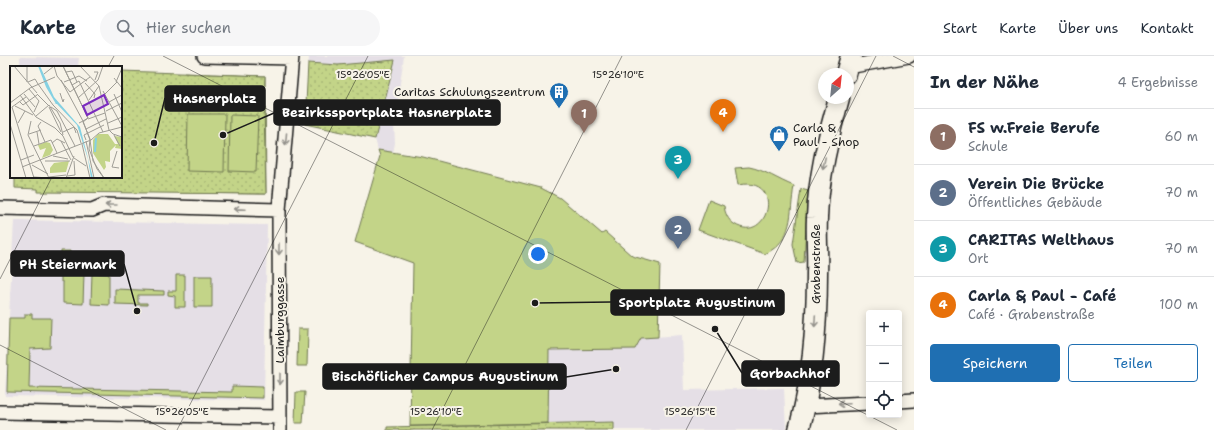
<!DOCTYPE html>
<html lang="de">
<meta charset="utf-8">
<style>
:root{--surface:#fff;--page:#f6f6f7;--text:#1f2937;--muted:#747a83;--line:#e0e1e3;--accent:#1f6fb2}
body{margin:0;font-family:"Shantell Sans",sans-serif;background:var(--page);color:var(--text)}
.controls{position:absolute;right:12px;bottom:12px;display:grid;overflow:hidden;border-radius:4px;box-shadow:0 2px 10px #0003}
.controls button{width:36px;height:36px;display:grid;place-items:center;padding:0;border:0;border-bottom:1px solid var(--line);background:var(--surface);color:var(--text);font:20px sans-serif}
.compass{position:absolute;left:818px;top:12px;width:36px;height:36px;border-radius:50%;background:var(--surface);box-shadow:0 2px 10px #0003;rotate:27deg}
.you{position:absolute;left:538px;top:198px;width:14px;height:14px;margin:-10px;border:3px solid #fff;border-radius:50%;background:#1a73e8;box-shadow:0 0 0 6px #1a73e833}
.badge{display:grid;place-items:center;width:26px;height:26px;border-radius:50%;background:var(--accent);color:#fff;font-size:13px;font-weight:700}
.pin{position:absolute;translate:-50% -33px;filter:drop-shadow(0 1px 2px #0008)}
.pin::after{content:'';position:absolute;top:21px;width:14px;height:12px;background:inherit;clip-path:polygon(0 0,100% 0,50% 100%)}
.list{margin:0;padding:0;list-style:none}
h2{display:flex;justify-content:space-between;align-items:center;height:52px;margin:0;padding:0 16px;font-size:17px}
h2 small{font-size:13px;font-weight:400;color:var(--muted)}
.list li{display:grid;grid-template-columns:26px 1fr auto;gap:12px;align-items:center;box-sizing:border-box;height:56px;padding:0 16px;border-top:1px solid var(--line)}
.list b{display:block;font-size:15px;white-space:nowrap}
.list p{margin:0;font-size:13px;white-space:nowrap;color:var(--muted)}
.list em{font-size:13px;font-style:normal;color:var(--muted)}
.actions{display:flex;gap:8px;padding:12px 16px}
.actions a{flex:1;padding:9px 0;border:1px solid var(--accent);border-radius:4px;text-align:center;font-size:14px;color:var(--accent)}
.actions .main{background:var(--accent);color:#fff}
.icon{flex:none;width:22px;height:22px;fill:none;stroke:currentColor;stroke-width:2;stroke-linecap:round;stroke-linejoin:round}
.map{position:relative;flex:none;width:914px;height:374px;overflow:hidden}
header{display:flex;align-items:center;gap:24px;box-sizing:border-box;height:56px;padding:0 20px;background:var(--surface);border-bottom:1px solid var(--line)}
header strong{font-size:19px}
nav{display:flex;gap:22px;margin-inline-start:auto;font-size:14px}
.search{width:280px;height:36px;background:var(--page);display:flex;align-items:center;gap:10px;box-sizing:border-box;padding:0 14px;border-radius:22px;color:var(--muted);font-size:15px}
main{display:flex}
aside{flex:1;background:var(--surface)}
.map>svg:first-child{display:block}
.built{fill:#e5dfe6}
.grass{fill:#c3d488;stroke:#707852}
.park{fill:url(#park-dots);stroke:#707852;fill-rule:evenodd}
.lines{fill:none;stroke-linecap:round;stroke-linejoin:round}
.street-casing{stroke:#1c1c1c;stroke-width:16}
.primary-casing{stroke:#1c1c1c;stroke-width:23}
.street{stroke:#f7f3e8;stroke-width:13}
.primary{stroke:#f7f3e8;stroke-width:20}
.oneway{stroke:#94928c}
.ticks{fill:none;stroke:#1c1c1c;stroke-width:1;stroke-opacity:0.45}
.labels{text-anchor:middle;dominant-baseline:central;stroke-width:4;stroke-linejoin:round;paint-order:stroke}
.poi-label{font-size:12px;fill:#1c1c1c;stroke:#f7f3e8;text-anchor:end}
.street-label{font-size:12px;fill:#1c1c1c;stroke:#f7f3e8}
.inset-river{fill:none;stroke:#84d1e3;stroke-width:2}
.inset-road{fill:none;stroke:#9f9d96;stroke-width:1}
.view{fill:#7b2cbf;fill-opacity:0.15;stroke:#7b2cbf;stroke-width:2}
.inset-edge{fill:none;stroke:#1c1c1c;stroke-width:2}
.ticks-label{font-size:10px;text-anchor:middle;fill:#1c1c1c;stroke:#f7f3e8;stroke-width:4;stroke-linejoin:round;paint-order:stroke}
.leader{fill:none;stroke:#1c1c1c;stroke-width:1.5}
.callout-dot{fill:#1c1c1c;stroke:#f7f3e8;stroke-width:1.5}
.callout{fill:#1c1c1c;stroke:#1c1c1c;stroke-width:1.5}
.callout-label{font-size:13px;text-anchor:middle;font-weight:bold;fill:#fff}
</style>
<header>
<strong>Karte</strong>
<div class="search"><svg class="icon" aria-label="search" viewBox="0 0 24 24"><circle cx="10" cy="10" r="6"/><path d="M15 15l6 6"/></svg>Hier suchen</div>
<nav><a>Start</a><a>Karte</a><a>Über uns</a><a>Kontakt</a></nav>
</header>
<main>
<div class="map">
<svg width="914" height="374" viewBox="0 0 914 374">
<defs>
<pattern id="park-dots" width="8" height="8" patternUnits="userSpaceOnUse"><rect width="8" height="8" fill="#c3d488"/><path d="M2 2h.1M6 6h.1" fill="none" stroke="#a7b575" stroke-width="1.8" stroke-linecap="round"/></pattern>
</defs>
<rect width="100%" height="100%" fill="#f7f3e8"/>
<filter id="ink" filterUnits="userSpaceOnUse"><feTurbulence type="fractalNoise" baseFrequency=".025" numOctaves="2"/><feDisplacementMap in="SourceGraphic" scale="8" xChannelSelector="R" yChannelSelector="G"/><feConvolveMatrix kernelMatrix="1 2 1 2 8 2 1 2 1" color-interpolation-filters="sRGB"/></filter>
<g filter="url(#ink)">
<path class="built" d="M 309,0 L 404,0 L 394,68 L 395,87 L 393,97 L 378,94 L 375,83 L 305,68 Z
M 20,1 L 79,2 L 78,11 L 20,11 Z
M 14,164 L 267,169 L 264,344 L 5,340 Z
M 682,279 L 684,334 L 784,332 L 786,374 L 614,374 L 614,366 L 548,367 L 549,294 L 641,282 Z"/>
<path class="grass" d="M 184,17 L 265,20 L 266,138 L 177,137 Z
M 378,94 L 423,101 L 541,132 L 560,142 L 602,178 L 605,176 L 632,200 L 660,208 L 658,281 L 641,282 L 635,293 L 549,294 L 548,367 L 410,370 L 413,207 L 355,186 L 380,100 Z
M 749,111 C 765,114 778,124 794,130 C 789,158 795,183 765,198 L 698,174 L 709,144 L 724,150 C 725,157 728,164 734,168 C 769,190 786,119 738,129 L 735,112 Z
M 801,133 L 808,135 L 804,206 L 797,207 L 793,188 Z
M 61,195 L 70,195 L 70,217 L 84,217 L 83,248 L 63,247 L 63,226 L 61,226 Z
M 92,217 L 109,218 L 109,249 L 91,248 Z
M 176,219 L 185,219 L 185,251 L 175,251 L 175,240 L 168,239 L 168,235 L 176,235 Z
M 194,220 L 212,220 L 212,251 L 194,251 Z
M 115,233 L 164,235 L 164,239 L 138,239 L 138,247 L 147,247 L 147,249 L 115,248 Z
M 25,258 L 32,258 L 32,262 L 51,262 L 50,292 L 30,293 L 29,332 L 232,336 L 232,330 L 263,331 L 263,342 L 7,336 L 9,262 L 25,262 Z
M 298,273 L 308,273 L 307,310 L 297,310 Z
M 296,336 L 305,336 L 303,367 L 295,367 Z"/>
<path class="park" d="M 395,4 L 375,83 L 305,68 L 308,7 L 338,9 Z
M 121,15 L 265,20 L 264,50 L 266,138 L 38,136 L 38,133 L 15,132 L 15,121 L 121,121 ZM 188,58 L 225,58 L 224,116 L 187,115 ZM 230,59 L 258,60 L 256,116 L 229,115 Z
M 614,366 L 614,374 L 387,374 L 387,371 Z"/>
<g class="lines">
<defs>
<path id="street" d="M 204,0 L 291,2
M 848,11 L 909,0
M 0,152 L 92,154 L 104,149 L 279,154
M 899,345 L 914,344
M 805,350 L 869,347
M 0,356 L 280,361
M 280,374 L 279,154 L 292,0"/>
<path id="primary" d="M 846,18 L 851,0
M 799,374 C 813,323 817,270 817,217 C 818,199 816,180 817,162 C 818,126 829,76 839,42"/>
</defs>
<use href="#street" class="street-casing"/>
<use href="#primary" class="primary-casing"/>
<use href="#street" class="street"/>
<use href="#primary" class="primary"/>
</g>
<defs><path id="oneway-shaft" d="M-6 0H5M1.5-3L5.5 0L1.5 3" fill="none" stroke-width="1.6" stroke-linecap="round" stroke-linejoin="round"/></defs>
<g class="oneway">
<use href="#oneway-shaft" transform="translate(286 83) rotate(95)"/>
<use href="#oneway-shaft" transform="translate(824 107) rotate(102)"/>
<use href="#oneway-shaft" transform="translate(111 149) rotate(-180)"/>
<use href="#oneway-shaft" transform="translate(240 153) rotate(-178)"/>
<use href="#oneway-shaft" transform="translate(279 193) rotate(90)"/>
<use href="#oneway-shaft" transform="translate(815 265) rotate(93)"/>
<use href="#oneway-shaft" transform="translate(280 323) rotate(90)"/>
<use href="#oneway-shaft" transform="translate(844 348) rotate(177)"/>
</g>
</g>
<path class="ticks" d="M 163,0 L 897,374M 893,0 L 914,11M 108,11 L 114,0M 0,223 L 52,121M 0,289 L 166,374M 177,374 L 368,0M 432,374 L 622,0M 686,374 L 876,0"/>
<defs>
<symbol id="building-pin" viewBox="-11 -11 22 30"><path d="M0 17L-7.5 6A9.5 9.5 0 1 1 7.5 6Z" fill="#1f6fb2" stroke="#f7f3e8"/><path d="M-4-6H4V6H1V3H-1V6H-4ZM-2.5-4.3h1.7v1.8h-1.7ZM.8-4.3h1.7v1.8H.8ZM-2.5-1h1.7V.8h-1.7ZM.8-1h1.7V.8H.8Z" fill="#fff"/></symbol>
<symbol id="shop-pin" viewBox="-11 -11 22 30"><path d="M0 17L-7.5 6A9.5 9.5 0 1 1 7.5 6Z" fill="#1f6fb2" stroke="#f7f3e8"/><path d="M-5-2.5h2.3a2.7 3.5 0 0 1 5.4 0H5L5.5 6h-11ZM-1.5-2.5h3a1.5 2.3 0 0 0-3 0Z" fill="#fff"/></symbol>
</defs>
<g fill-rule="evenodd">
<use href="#building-pin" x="548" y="25" width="22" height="30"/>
<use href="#shop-pin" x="768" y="68" width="22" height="30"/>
</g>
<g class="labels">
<g class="poi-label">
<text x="545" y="36">Caritas Schulungszentrum</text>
<text x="793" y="72" text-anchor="start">Carla &amp;<tspan x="793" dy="14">Paul - Shop</tspan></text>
</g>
<g class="street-label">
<text transform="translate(816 208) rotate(-90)">Grabenstraße</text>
<text transform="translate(280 264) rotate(-90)">Laimburggasse</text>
</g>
</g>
<g transform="translate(10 10)">
<rect width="112" height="112" fill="#f7f3e8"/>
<path d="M 36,76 L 40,77 L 43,84 L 40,89 L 32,92 L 36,82 L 30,84 L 28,79 Z" fill="#c3d488"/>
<path d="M 88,68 L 98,68 L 105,78 L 108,78 L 104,70 L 112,71 L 112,83 L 105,82 L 106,79 L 100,85 L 100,96 L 95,95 L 96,101 L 94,104 L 83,87 L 83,74 ZM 59,95 L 56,106 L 40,107 L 40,102 L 44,97 Z" fill="#c3d488"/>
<path d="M 28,0 L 30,0 L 44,31 L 70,61 L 83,112 L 81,112 L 78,93 L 67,59 L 47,38 L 42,37 L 46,38 L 36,21 Z" fill="#84d1e3"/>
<path class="inset-river" d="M 85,86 L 86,72"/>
<path class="inset-road" d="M 4,0 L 27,27M 17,0 L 17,16M 44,0 L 47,10 L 60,26 L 80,11M 53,0 L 78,52 L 73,55 L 80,74M 53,0 L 78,52 L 73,56 L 80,73 L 79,83 L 87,103 L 94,112M 70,0 L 89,20 L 99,64 L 103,68 L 112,71M 56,6 L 62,5 L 67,16M 84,6 L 88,6 L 85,14M 34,8 L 44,0M 104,12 L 112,22M 51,14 L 73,55 L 69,57M 18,16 L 25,13 L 28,18M 54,16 L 69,10 L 77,15M 106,16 L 112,2M 75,17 L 85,28 L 84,32M 28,18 L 43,39 L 67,64 L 71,77M 62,19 L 69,15 L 93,66M 19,23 L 29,35 L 24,46M 93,25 L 112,60M 50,27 L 53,36 L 54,33M 14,28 L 25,41M 27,28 L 39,40M 95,28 L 107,16M 104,28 L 112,46M 10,29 L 26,51 L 45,62 L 53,70 L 63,91M 16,31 L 2,41 L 24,112M 68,32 L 88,14 L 93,0M 79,34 L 89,20M 10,36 L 13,39 L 27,29M 99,36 L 112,29M 0,37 L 20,22 L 45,11M 39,39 L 50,57 L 53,69M 5,40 L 23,49M 39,41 L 51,66M 41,41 L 47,45 L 65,80M 96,45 L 112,37M 26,50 L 39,39M 78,53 L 95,47M 21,55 L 18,69 L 39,112M 31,56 L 28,60 L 35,76M 8,57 L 15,45M 98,57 L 112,51M 0,58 L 16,112M 76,63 L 96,53M 27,66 L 29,78M 53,66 L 64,61 L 66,67M 19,68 L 31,64M 104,69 L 110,80M 76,74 L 74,69 L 94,59M 80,74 L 83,95 L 94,112M 51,75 L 61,94M 76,75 L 84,112M 42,77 L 47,73 L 55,77M 72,78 L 80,112M 24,80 L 41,74 L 47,87M 107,85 L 102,101 L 109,102M 43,90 L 58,93M 64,92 L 76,100M 11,94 L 24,89M 35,95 L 60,95M 22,99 L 38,108M 12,101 L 81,74 L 89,67 L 112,61M 57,110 L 65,109 L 64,95M 24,111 L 39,112M 39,111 L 56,109M 56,112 L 64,90"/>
<path class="view" d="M 94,29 L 98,38 L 77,49 L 73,40 Z"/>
<rect width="112" height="112" class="inset-edge"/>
</g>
<g class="ticks-label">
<text x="363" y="22">15°26'05"E</text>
<text x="618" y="22">15°26'10"E</text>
<text x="182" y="359">15°26'05"E</text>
<text x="436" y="359">15°26'10"E</text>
<text x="690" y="359">15°26'15"E</text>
</g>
<path class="leader" d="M154 87L165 42M223 79L274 57M137 255L124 208M535 247L611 246M715 273L742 317M616 313L566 321"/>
<g class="callout-dot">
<circle cx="154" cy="87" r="4"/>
<circle cx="223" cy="79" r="4"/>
<circle cx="137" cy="255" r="4"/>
<circle cx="535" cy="247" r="4"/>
<circle cx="715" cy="273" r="4"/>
<circle cx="616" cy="313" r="4"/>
</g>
<g class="callout">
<rect x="165" y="30" width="100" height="25" rx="4"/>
<rect x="274" y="44" width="226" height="25" rx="4"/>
<rect x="11" y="195" width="113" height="25" rx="4"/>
<rect x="611" y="234" width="173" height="25" rx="4"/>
<rect x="742" y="305" width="97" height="25" rx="4"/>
<rect x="323" y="308" width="243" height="25" rx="4"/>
</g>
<g class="callout-label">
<text x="215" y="47">Hasnerplatz</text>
<text x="387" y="61">Bezirkssportplatz Hasnerplatz</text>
<text x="68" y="213">PH Steiermark</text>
<text x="697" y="251">Sportplatz Augustinum</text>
<text x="790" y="322">Gorbachhof</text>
<text x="445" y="325">Bischöflicher Campus Augustinum</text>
</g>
</svg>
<div class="controls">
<button>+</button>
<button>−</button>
<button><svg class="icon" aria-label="locate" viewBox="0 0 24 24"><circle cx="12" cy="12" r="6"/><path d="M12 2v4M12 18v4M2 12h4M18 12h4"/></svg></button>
</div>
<svg class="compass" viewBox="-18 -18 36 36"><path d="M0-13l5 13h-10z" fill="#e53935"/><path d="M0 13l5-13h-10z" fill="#747a83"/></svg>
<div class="you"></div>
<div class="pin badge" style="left:584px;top:77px;background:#8d6e63">1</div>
<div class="pin badge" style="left:678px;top:193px;background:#5c6f8a">2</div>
<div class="pin badge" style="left:678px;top:123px;background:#0f9aa8">3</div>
<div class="pin badge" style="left:723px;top:76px;background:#e8710a">4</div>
</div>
<aside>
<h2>In der Nähe<small>4 Ergebnisse</small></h2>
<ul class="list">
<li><span class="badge" style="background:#8d6e63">1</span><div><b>FS w.Freie Berufe</b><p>Schule</p></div><em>60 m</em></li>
<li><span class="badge" style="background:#5c6f8a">2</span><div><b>Verein Die Brücke</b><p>Öffentliches Gebäude</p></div><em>70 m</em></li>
<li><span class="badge" style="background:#0f9aa8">3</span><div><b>CARITAS Welthaus</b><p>Ort</p></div><em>70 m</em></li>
<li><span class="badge" style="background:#e8710a">4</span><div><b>Carla &amp; Paul - Café</b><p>Café · Grabenstraße</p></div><em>100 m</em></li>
</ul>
<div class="actions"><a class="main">Speichern</a><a>Teilen</a></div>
</aside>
</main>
